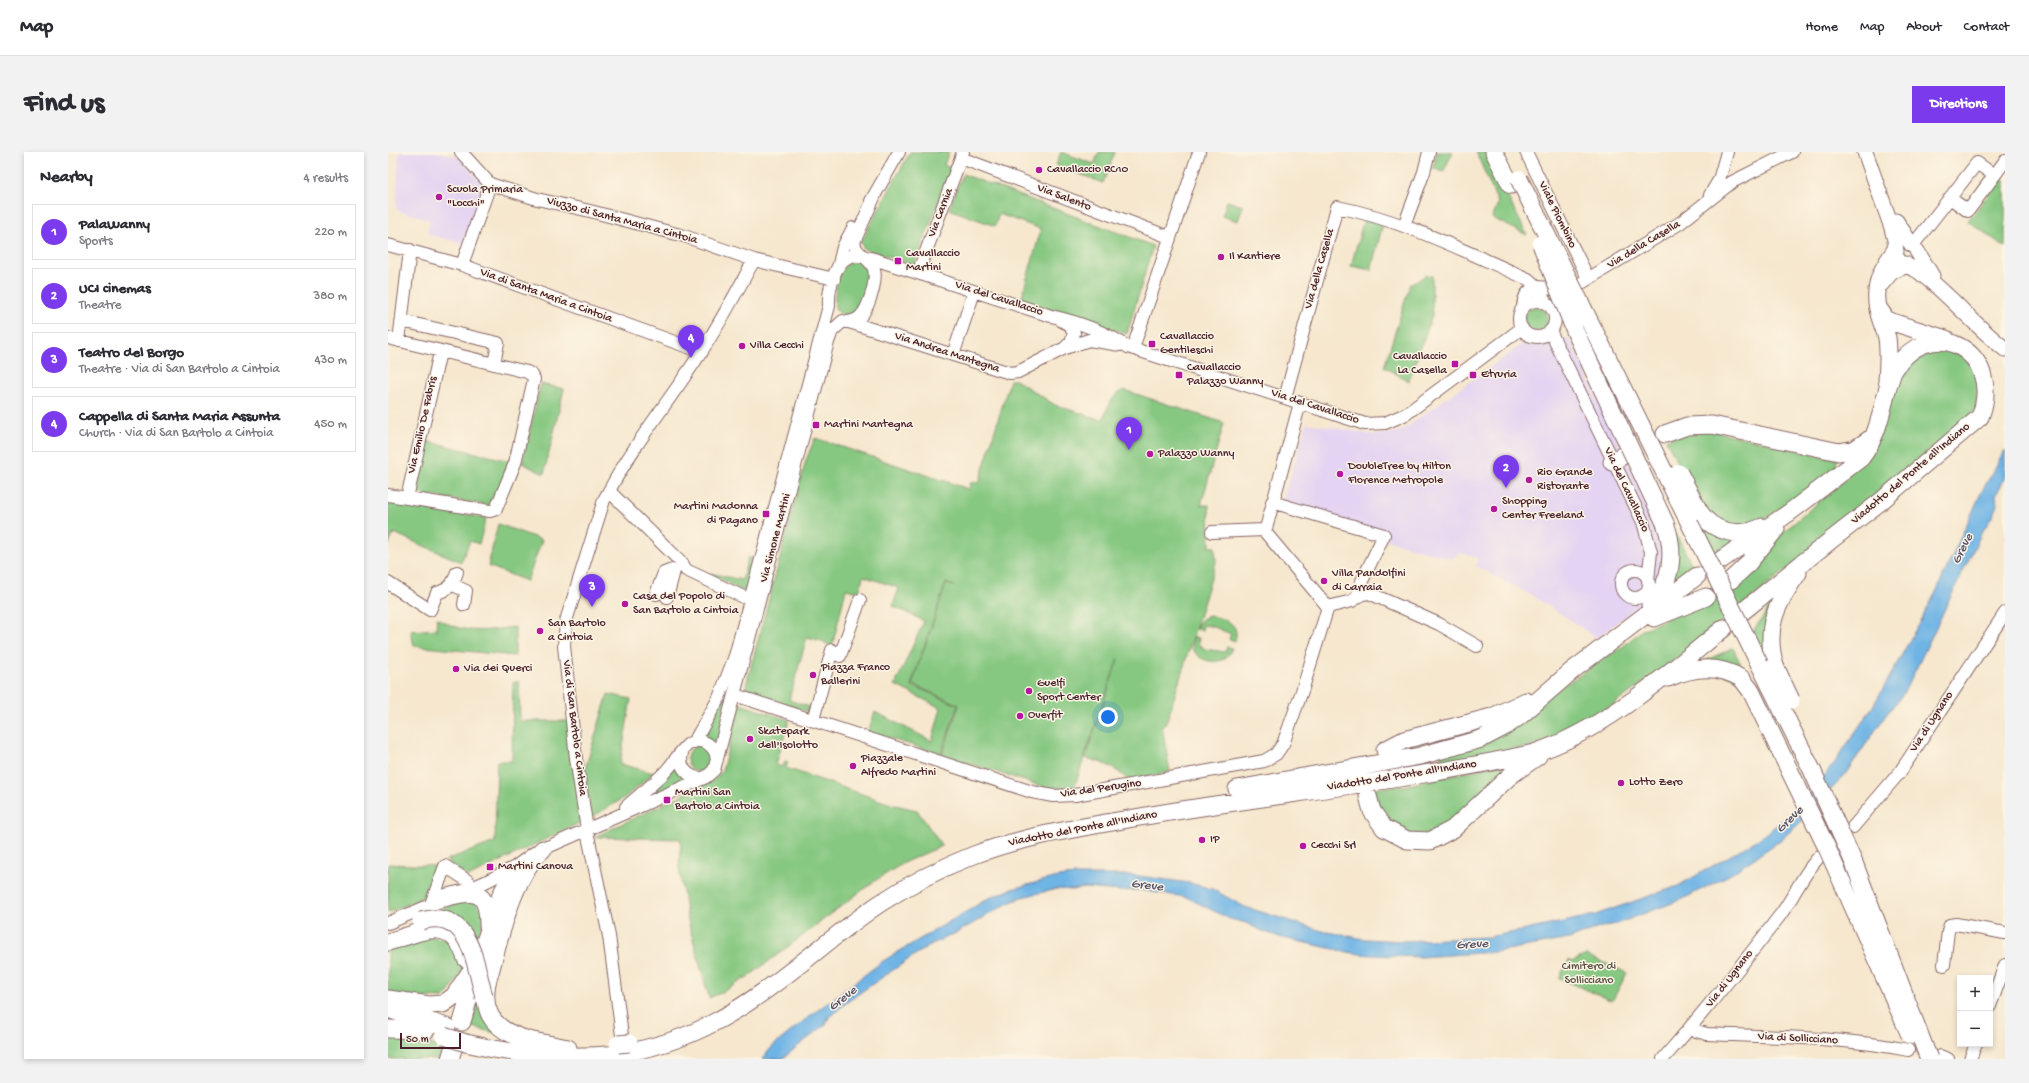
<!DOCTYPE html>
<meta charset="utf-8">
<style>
:root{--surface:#fff;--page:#f2f2f3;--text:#2b2b33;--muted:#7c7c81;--line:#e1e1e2;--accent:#7c3aed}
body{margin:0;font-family:"Gochi Hand",sans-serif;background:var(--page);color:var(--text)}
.controls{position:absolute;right:12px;bottom:12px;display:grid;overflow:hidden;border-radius:0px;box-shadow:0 2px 6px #0003}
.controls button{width:36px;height:36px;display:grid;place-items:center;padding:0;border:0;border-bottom:1px solid var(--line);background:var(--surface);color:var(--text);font:20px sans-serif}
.scale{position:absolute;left:12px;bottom:10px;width:61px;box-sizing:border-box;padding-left:4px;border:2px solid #4a1f2b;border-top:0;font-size:11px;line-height:14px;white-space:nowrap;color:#4a1f2b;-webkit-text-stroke:3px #fcf5e5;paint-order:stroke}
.you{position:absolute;left:720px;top:565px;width:14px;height:14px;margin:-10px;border:3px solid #fff;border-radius:50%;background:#1a73e8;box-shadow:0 0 0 6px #1a73e833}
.badge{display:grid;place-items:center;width:26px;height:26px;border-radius:50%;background:var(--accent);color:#fff;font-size:13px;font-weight:700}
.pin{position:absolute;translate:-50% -33px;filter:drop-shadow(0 1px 2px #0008)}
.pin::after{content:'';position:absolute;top:21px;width:14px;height:12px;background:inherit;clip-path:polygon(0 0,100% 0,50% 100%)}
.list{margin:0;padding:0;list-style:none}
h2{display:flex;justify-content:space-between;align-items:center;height:52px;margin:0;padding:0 16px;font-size:17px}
h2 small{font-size:13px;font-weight:400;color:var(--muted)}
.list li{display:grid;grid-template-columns:26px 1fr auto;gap:12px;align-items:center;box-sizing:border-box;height:56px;margin:0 8px 8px;padding:0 8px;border:1px solid var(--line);border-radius:0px}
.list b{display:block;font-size:15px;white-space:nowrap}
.list p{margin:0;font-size:13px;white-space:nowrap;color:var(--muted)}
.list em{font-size:13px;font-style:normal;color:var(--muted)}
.map{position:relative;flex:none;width:1617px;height:907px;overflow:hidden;border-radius:0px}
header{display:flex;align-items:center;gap:24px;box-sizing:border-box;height:56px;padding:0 20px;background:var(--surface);border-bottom:1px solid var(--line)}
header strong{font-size:19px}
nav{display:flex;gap:22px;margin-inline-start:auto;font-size:14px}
.intro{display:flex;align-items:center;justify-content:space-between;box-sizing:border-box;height:96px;padding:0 24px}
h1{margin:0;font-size:28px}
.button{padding:10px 18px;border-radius:0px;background:var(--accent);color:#fff;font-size:14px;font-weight:700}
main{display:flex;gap:24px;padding:0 24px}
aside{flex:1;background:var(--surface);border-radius:0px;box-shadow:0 2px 6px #0003}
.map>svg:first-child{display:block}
.built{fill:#e4d3f2}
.green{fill:#86c881;stroke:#687456}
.water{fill:#6eb4e5;stroke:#5c6a88}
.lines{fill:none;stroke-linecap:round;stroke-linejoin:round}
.minor-casing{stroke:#866564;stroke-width:14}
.major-casing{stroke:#866564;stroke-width:17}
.highway-casing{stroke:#866564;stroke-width:19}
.minor{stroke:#fff;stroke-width:12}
.major{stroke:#fff;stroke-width:15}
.highway{stroke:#fff;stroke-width:17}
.highway-bridge-casing{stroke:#866564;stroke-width:19;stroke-linecap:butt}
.highway-bridge{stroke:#fff;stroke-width:17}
.poi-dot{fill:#b5179e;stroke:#fcf5e5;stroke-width:1.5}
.labels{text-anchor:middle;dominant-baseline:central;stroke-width:3;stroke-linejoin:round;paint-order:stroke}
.poi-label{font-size:12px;fill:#4a1f2b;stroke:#fcf5e5;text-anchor:start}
.street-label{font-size:12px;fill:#4a1f2b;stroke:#fcf5e5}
.park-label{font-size:12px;fill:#5c5245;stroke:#fcf5e5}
.water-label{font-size:13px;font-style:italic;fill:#57536c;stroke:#fcf5e5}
</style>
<header>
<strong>Map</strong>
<nav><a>Home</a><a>Map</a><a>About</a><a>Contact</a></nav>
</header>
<div class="intro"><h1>Find us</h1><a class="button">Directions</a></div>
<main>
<aside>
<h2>Nearby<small>4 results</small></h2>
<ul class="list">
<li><span class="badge">1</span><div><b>PalaWanny</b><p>Sports</p></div><em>220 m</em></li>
<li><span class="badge">2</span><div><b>UCI cinemas</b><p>Theatre</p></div><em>380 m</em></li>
<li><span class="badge">3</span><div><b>Teatro del Borgo</b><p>Theatre · Via di San Bartolo a Cintoia</p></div><em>430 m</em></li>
<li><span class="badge">4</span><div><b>Cappella di Santa Maria Assunta</b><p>Church · Via di San Bartolo a Cintoia</p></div><em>450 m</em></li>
</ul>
</aside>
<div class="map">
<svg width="1617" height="907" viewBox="0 0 1617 907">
<rect width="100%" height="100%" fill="#fcf5e5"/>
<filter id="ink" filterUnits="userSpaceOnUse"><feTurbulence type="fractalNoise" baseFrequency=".025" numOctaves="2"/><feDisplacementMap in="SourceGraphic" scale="8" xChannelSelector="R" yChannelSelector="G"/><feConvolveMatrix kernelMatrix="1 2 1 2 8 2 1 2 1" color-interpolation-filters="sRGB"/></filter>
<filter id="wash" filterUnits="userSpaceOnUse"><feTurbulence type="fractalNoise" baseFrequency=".012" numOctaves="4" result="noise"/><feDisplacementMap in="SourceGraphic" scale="16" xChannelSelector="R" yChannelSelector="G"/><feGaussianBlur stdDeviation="0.9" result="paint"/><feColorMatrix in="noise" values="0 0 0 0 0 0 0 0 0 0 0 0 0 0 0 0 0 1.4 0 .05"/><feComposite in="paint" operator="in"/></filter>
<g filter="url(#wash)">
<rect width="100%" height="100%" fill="#f6e7ce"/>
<path class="built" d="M 11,0 L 49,0 L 71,5 L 96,33 L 76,92 L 39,82 L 42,68 L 8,58 Z
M 1181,186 L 1273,380 L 1277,402 L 1271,430 L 1263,444 L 1209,486 L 1145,444 L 1088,414 L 1090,406 L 1073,401 L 1063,407 L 892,357 L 919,271 L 987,283 L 1013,279 L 1136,191 Z"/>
<path class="green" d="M 522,0 L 561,0 L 556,13 L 564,16 L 526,113 L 476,97 L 473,90 Z
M 673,0 L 706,12 L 711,0 L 727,0 L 715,31 L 668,13 Z
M 1049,0 L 1065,0 L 1055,20 L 1045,16 Z
M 1088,0 L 1097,0 L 1139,83 L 1104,66 L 1110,51 Z
M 575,22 L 765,94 L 739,182 L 633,148 L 653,77 L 611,62 L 607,74 L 561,57 Z
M 1613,26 L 1617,29 L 1617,95 L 1580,69 Z
M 839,49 L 855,54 L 850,69 L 834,64 Z
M 976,67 L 995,72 L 983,118 L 963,114 Z
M 472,109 L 479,113 L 482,122 L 474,156 L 468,162 L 456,164 L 448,158 C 444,150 449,125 455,117 C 459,111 465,109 472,109 Z
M 1038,123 L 1044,124 L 1044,164 L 1021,229 L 996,215 L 1022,133 Z
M1136 167a12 12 0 1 1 24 0a12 12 0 1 1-24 0Z
M 1540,194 L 1579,204 L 1592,235 L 1586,261 L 1548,294 L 1521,314 L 1466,363 L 1297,500 L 1225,553 L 1160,590 L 1058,614 L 1052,604 L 1157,546 L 1237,493 L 1254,478 L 1322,447 L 1344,434 L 1379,394 L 1460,325 L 1510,219 Z
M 622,228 L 628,228 L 667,253 L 714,268 C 720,257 723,243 736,238 L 836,271 L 813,353 L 821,353 L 822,395 L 827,395 L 828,410 L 778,572 L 774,574 L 782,620 L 740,628 C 725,614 717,611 697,606 L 730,507 L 686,636 L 659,636 L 554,603 L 571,553 L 524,532 L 558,432 L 566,434 L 558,431 L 523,533 L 570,553 L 553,602 L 480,580 L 487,560 L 544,589 L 553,556 L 507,533 L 536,469 L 505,454 L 511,436 L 475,424 L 471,440 L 458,437 L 444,495 L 434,489 L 419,485 L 401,548 L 422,555 L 420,560 L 357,537 L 418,308 L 427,286 L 581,337 L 583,330 L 591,331 Z
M 153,232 L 176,237 L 156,322 L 134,311 Z
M 1321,278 L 1449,307 L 1448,314 L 1419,338 L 1371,371 L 1335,374 L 1311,349 L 1278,288 L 1297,280 Z
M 38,289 L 122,309 L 104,354 L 27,341 Z
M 0,350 L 98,366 L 91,392 L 82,389 L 73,410 L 6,381 L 0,394 Z
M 1311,369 L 1359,385 L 1329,407 Z
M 110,372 L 154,388 L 139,429 L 100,414 Z
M 1286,378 L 1308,421 L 1278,443 Z
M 360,405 L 366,407 L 357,440 L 322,421 L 354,428 Z
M 1389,445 L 1383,516 L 1365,479 Z
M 825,464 C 839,468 852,472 847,489 L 841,487 L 843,482 L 824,474 L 815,473 L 814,478 L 808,477 C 811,468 816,464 825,464 Z
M 49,466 C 78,483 95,479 127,475 L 127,504 L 26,494 L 23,479 L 48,477 Z
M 806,485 L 811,486 L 810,492 L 817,497 L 837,500 L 839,495 L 844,496 C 838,516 810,512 804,495 Z
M 1345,496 L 1362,532 L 1310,512 Z
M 125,530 L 131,530 L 132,569 L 180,569 L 193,670 L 80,725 L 58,708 L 107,690 L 109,609 L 124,609 Z
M 220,542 L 243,547 L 232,612 L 266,621 L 236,646 L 204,665 L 196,620 Z
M 336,544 L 342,546 L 329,593 L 313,584 Z
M 352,552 L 401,568 L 388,613 L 395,615 L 397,609 L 400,610 L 398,616 L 503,652 L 529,658 L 554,694 L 517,710 L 485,730 L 364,822 L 335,840 L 321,846 L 299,765 L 291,716 L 293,687 L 206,685 L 326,628 L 334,619 Z
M299 607a13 13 0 1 1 26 0a13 13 0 1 1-26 0Z
M 1136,607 L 1064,670 L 1044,682 L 1022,682 L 996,669 L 985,636 L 1016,634 Z
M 290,610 L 300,627 L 258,646 Z
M 0,712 L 53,714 L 41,743 L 0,761 Z
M 82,748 L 88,751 L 97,763 L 88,798 L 49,759 L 63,753 Z
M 34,784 L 62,787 C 80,821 77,816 56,846 L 0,844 L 0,794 Z
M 1198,803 L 1239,821 L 1224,849 L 1171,826 L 1181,808 L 1184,810 Z
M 89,833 L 111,882 L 77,873 Z
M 0,882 L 24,886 L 59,897 L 57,907 L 0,907 Z"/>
<path class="water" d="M 1617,298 L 1617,325 L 1608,343 L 1609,353 L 1605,363 L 1593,382 L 1529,515 L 1515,542 L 1498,563 L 1456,624 L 1413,670 L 1390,690 L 1343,722 L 1295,747 L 1228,772 L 1213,775 L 1181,787 L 1107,800 L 1032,805 L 982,803 L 964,801 L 895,786 L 874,779 L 858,771 L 842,767 L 798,745 L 751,738 L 732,739 L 697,736 L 685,738 L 669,737 L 634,745 L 619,752 L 570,780 L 540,794 L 463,847 L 441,865 L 438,872 L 394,907 L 374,907 L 384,895 L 418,867 L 495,809 L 601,746 L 624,737 L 665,726 L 686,723 L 743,723 L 802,731 L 824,737 L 857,755 L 934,779 L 976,787 L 1015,789 L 1100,785 L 1143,777 L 1207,763 L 1290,734 L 1369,688 L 1407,659 L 1445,613 L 1485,554 L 1500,528 L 1547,442 L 1593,341 Z"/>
</g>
<g filter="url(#ink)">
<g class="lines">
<defs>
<path id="minor" d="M 73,0 L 102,32
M 1138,0 L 1200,126
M 573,6 L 781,85
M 102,32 L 149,47 L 202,59 L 296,84 L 366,108 L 446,127
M 1322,43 L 1331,28 L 1339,0
M 1562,46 L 1580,59 L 1617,9
M 483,49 L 511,0
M 1016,74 L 1036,20 L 1041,0
M 0,93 L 74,113 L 314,200
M 1525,93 L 1589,11 L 1606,23
M 451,112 L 455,95 L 465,76
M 74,113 L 102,32
M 530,121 L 575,0
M 1195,130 L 1292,71 L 1344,30 L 1404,0
M1131 167a18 18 0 1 1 36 0a18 18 0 1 1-36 0Z
M 1135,155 C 1136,137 1148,132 1164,137
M 14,169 L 110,191 L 106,212
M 674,169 L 682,173 L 686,181 L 683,190 L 677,196
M 458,170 C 463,170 468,168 472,165 C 481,156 489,129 486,117 C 482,105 468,104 466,90 L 487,43
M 461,170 L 622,221 L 630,220 L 677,196 L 701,188 L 732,193
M 1162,179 L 1255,370 L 1263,400 L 1260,429
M 0,186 L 139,220 L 144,223 L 146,227 L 127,311 L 108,357 L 102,359 L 0,343
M 11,189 L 22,98
M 745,196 L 811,0
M 565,203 L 586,140
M 897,246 L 949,55 C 1016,68 1078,100 1140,127 L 1149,135 L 1158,151
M 912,251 L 877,380 L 940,455
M 221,339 L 294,411 L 298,418 L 362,448
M 19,346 L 52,200
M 884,350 L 996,383 L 974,429 L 969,445
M 824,380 L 877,378
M1233 432a14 14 0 1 1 28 0a14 14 0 1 1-28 0Z
M 0,431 L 42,458 L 49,441 C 62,437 65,432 69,420
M 65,433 L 78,439 L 76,453
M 268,442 L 276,421 L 284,418
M 279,445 L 286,419
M 940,455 L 964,449 L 974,442 L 981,441 L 1051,472 L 1089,494
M 347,543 L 644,640 L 665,644 L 687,643 L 876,609 L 888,602 L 895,592 L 914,539 L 940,455
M 425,568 L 444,498 L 452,504 L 472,448
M 306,590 L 331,546 L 347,504 L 441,154 C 440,139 446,109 463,104 C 471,103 479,105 486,107 L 663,164 C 691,170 716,179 740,195 L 977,272 L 997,271 L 1018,262 L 1134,176
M 294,601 C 290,615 300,626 314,626
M 238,655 C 251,643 266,632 278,619 C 285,612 294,596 302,591 C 315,585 328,594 329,608
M 1465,675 L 1512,620 L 1617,461
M 43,752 L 57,714 L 80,729
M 0,771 L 95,731 L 127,715 L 146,701 L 318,625 L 326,618 L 440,190 L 444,179 L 455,169
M 1556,813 L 1560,779 L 1562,773 L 1568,772 L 1617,781
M 1602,854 L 1617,813
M 1301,877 L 1319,882 C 1386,885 1454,885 1520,898
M 236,899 L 221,784 L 200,684 L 188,606 L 176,494 L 178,469 L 216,348 L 221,339 C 247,290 283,247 313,200 C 333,170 349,139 366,108
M 1552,904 L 1560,907
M 1275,907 C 1316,860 1355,812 1393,762 C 1407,743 1415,721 1432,704
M 1582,907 L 1588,892"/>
<path id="major" d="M 1477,0 L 1504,76 L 1507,88 L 1508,108 C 1513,114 1526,114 1534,122 C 1564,145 1587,174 1617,197
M 1508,69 L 1523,92
M 1529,99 L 1544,124"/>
<path id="highway" d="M 1106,0 L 1123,33
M 1493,131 L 1503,119 L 1517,113
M 1491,157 L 1498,167 L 1504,170 L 1558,187
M 1499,229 C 1500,215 1501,200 1499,186 C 1497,178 1494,172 1492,165 C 1484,139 1491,120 1507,99
M 1277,282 L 1299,274 L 1324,273 L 1451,300 L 1467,297 L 1482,287
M 1224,310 L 1239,301
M 1311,359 C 1325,381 1351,386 1374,375
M 1333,408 L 1402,360 L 1473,306 C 1493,281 1494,249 1505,220 C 1543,157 1617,201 1592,265 L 1492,350 L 1443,388 L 1354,460
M 1343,428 L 1358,414 L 1388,377
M 1262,453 C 1284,431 1288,400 1277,371
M 1266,466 L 1318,445
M 1387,514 C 1376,476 1388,452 1410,421
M 1280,526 C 1305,515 1331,512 1354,527
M 997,598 L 1016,588 L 1104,565 L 1138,549
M 849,637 L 1032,604 L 1093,587 L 1118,574 L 1132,564 L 1185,518 L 1309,424
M 980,644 L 984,659 L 996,676 L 1019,688 L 1042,689 L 1065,677 L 1123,623 L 1150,604
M 155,697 C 124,724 111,790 99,831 C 89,885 141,888 180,896
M 56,746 C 87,738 100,737 100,774
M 0,790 C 32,781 64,761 78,807
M 0,847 L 41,853 L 55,852 L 66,844 L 91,807 L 113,743 L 124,722
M 0,857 L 59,875
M 74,870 L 88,821
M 0,877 L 38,878
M 78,891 C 131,904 177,907 232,902
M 242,900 C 271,894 299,885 325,871 C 385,840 435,790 491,752 C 521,732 553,716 586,703 C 639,683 696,675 752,665 C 883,642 1016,630 1146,601 C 1217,578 1279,522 1336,476
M 62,907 L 65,897"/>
</defs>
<use href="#minor" class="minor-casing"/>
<use href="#major" class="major-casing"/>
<use href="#highway" class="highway-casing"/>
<use href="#minor" class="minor"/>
<use href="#major" class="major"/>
<use href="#highway" class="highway"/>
<defs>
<path id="highway-bridge" d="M 1131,27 L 1424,618 L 1466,711 L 1541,907
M 1153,92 L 1187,179 L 1277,371
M 1291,321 L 1311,359
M 1387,514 L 1403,548
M 1354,527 L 1363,539 L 1439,696 L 1522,883
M 33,769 C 82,755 87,812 96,845
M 56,884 L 78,891
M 230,892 L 241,891"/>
</defs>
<use href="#highway-bridge" class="highway-bridge-casing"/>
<use href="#highway-bridge" class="highway-bridge"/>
</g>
</g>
<g class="poi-dot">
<circle cx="651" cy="18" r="4"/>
<circle cx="51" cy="45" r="4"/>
<circle cx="833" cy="105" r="4"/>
<rect x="506" y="105" width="8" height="8" rx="2"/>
<rect x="760" y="188" width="8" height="8" rx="2"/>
<circle cx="354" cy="194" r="4"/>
<rect x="1063" y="208" width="8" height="8" rx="2"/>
<rect x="787" y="219" width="8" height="8" rx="2"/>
<rect x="1081" y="219" width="8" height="8" rx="2"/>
<rect x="424" y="269" width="8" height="8" rx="2"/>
<circle cx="762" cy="302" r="4"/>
<circle cx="952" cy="322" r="4"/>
<circle cx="1141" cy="328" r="4"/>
<circle cx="1106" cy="357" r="4"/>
<rect x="374" y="358" width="8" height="8" rx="2"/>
<circle cx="936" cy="429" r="4"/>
<circle cx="237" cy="452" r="4"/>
<circle cx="152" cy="479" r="4"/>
<circle cx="68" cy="517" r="4"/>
<circle cx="425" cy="523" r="4"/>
<circle cx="641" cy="539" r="4"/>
<circle cx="632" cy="564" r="4"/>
<circle cx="362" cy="587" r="4"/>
<circle cx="465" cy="614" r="4"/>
<circle cx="1233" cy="631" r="4"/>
<rect x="275" y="644" width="8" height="8" rx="2"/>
<circle cx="814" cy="688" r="4"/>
<circle cx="915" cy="694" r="4"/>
<rect x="98" y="711" width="8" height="8" rx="2"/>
</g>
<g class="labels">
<g class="poi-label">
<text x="659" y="18">Cavallaccio RC10</text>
<text x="59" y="38">Scuola Primaria<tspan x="59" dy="14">"Locchi"</tspan></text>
<text x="518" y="102">Cavallaccio<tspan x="518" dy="14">Martini</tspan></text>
<text x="841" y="105">Il Kantiere</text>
<text x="772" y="185">Cavallaccio<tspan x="772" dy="14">Gentileschi</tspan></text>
<text x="362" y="194">Villa Cecchi</text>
<text x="1059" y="205" text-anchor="end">Cavallaccio<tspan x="1059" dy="14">La Casella</tspan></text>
<text x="799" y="216">Cavallaccio<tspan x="799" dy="14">Palazzo Wanny</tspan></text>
<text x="1093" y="223">Etruria</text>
<text x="436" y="273">Martini Mantegna</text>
<text x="770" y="302">Palazzo Wanny</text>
<text x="960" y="315">DoubleTree by Hilton<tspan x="960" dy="14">Florence Metropole</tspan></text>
<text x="1149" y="321">Rio Grande<tspan x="1149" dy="14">Ristorante</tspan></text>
<text x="1114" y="350">Shopping<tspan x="1114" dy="14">Center Freeland</tspan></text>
<text x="370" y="355" text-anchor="end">Martini Madonna<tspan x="370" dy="14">di Pagano</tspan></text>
<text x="944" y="422">Villa Pandolfini<tspan x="944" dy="14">di Carraia</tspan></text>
<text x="245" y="445">Casa del Popolo di<tspan x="245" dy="14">San Bartolo a Cintoia</tspan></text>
<text x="160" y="472">San Bartolo<tspan x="160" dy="14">a Cintoia</tspan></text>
<text x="433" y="516">Piazza Franco<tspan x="433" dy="14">Ballerini</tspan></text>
<text x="76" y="517">Via dei Querci</text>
<text x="649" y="532">Guelfi<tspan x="649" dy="14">Sport Center</tspan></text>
<text x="640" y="564">Overfit</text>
<text x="370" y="580">Skatepark<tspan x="370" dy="14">dell'Isolotto</tspan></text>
<text x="473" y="607">Piazzale<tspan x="473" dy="14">Alfredo Martini</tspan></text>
<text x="1241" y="631">Lotto Zero</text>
<text x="287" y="641">Martini San<tspan x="287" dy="14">Bartolo a Cintoia</tspan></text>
<text x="822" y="688">IP</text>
<text x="923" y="694">Cecchi Srl</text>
<text x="110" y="715">Martini Canova</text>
</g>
<g class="street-label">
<text transform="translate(676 46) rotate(21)">Via Salento</text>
<text transform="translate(553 61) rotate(-69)">Via Carnia</text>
<text transform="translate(1169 63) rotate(64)">Viale Piombino</text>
<text transform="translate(234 69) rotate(15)">Viuzzo di Santa Maria a Cintoia</text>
<text transform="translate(1256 93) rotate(-31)">Via della Casella</text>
<text transform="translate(932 117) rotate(-74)">Via della Casella</text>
<text transform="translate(158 144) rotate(20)">Via di Santa Maria a Cintoia</text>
<text transform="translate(611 147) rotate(18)">Via del Cavallaccio</text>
<text transform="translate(559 201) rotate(18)">Via Andrea Mantegna</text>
<text transform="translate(927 255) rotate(18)">Via del Cavallaccio</text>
<text transform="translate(35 273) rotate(-77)">Via Emilio De Fabris</text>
<text transform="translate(1523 322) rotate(-40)">Viadotto del Ponte all'Indiano</text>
<text transform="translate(1238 338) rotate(65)">Via del Cavallaccio</text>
<text transform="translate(388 386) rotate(-75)">Via Simone Martini</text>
<text transform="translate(1544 570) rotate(-57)">Via di Ugnano</text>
<text transform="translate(186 576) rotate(83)">Via di San Bartolo a Cintoia</text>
<text transform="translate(1014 624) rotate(-9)">Viadotto del Ponte all'Indiano</text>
<text transform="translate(713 637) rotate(-8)">Via del Perugino</text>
<text transform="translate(695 677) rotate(-11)">Viadotto del Ponte all'Indiano</text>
<text transform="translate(1342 827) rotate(-52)">Via di Ugnano</text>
<text transform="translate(1410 887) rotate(3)">Via di Sollicciano</text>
</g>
<g class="park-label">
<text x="1201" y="815">Cimitero di<tspan x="1201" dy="14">Sollicciano</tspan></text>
</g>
<g class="water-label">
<text transform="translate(1575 397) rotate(-63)">Greve</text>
<text transform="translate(1402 668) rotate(-44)">Greve</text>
<text transform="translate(759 734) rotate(7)">Greve</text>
<text transform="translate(1084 793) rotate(-3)">Greve</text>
<text transform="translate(455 847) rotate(-38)">Greve</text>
</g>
</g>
</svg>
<div class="controls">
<button>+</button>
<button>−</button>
</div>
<div class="scale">50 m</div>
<div class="you"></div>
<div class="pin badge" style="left:741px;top:298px">1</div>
<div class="pin badge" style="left:1118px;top:336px">2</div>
<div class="pin badge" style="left:204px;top:455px">3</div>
<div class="pin badge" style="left:303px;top:206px">4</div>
</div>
</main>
